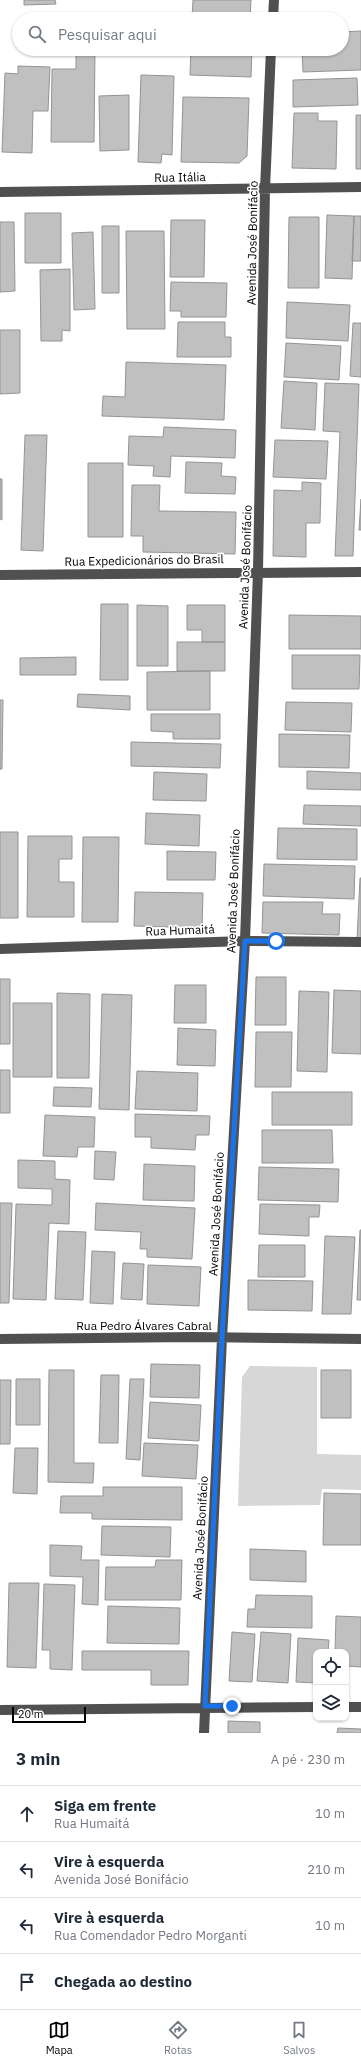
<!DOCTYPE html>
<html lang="pt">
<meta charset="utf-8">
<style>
:root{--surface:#fff;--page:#f2f2f3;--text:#1f2937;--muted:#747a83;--line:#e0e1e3;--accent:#000}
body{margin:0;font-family:"IBM Plex Sans",sans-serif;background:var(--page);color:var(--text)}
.controls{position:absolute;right:12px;bottom:12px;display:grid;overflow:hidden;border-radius:8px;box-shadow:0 1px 3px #0004}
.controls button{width:36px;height:36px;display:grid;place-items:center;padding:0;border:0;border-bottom:1px solid var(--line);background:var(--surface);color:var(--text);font:20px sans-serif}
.scale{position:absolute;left:12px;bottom:10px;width:74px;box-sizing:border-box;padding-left:4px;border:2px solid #000;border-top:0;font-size:11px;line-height:14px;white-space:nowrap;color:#000;-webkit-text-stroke:3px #fff;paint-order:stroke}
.stop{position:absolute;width:12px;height:12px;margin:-9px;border:3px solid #1a73e8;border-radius:50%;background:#fff}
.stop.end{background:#1a73e8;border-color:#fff;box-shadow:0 1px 4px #0008}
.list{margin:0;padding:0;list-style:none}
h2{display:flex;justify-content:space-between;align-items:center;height:52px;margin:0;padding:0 16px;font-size:17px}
h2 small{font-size:13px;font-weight:400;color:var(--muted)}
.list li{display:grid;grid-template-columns:26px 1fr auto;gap:12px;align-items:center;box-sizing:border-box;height:56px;padding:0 16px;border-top:1px solid var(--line)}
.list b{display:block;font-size:15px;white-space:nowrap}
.list p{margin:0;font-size:13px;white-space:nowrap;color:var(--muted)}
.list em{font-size:13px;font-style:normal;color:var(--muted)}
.icon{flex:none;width:22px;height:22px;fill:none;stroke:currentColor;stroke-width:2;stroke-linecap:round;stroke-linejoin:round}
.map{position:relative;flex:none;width:361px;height:1733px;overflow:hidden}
.search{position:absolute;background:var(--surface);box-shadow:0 1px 3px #0004;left:12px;right:12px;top:12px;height:44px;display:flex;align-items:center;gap:10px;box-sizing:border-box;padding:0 14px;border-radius:22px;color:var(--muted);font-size:15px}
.sheet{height:276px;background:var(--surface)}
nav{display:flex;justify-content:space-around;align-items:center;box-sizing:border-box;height:56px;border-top:1px solid var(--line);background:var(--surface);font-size:11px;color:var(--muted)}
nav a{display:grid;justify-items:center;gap:2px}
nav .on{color:var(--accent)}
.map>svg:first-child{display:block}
.green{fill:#d7d7d7}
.building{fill:#c0c0c0;stroke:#949494}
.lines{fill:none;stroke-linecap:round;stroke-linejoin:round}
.minor{stroke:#505050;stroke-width:10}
.route{stroke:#1a73e8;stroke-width:5}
.labels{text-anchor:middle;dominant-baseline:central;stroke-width:3.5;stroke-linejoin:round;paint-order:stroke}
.street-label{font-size:12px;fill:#000;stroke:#fff}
</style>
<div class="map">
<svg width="361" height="1733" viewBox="0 0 361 1733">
<rect width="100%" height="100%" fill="#fff"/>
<path class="green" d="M 250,1366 L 317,1367 L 317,1454 L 361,1455 L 361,1490 L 322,1489 L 320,1505 L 238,1506 L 242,1377 Z"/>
<path class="building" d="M 24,0 L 55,0 L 56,4 L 24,5 Z
M 193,0 L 251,0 L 250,19 L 192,17 Z
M 361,31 L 361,70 L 303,72 L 302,49 L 342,49 L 342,32 Z
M 76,49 L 95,49 L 94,142 L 51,142 L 52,69 L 76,69 Z
M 191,49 L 252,49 L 251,77 L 190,75 Z
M 18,66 L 50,67 L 48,111 L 33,111 L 32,153 L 2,152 L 5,73 L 18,74 Z
M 141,75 L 174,76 L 172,155 L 162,154 L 161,163 L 138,162 Z
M 357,78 L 358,105 L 293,107 L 293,80 Z
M 129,95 L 129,150 L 100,151 L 99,96 Z
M 183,97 L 249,98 L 247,156 L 239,163 L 181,162 Z
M 294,113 L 318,113 L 318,121 L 337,121 L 336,169 L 292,168 Z
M 356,115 L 361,115 L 361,169 L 356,169 Z
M 25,213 L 61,213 L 61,263 L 25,263 Z
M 327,215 L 354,216 L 352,279 L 325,278 Z
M 354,216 L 361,216 L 361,261 L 352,261 Z
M 289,217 L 319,217 L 319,288 L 288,288 Z
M 171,220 L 205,220 L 204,277 L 170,277 Z
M 0,222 L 14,222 L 15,291 L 0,292 Z
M 102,226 L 119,226 L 119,293 L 102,293 Z
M 126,231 L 164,231 L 165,329 L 127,329 Z
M 93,232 L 95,309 L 74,310 L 72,233 Z
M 70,269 L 70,331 L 62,330 L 62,341 L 41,341 L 40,270 Z
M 171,282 L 227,283 L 226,317 L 181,317 L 181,311 L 170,311 Z
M 287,302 L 350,305 L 348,341 L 286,338 Z
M 178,322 L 225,322 L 225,337 L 231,337 L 231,357 L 177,357 Z
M 353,323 L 361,323 L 361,377 L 350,376 Z
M 0,330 L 20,330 L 20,393 L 0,394 Z
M 286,343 L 341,346 L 339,380 L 284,377 Z
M 126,362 L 226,365 L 224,420 L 102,416 L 103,396 L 125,397 Z
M 284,381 L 317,383 L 315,430 L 281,428 Z
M 325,383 L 359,384 L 353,556 L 335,556 L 340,432 L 323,431 Z
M 164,427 L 236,430 L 235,458 L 171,456 L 170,477 L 153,476 L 154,466 L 128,465 L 129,436 L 163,437 Z
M 25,435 L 47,435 L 43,551 L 21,550 Z
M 275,440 L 328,441 L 326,479 L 273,477 Z
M 186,462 L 222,463 L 221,476 L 236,477 L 235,494 L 185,493 Z
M 88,463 L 123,463 L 123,537 L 88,537 Z
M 0,479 L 2,479 L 2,520 L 0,519 Z
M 302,482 L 321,483 L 320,523 L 306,523 L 306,557 L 273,556 L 274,490 L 302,491 Z
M 132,485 L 160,485 L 159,511 L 236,512 L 235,554 L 143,552 L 143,536 L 131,536 Z
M 361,499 L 361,530 L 359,530 Z
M 101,604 L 128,604 L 128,680 L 100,680 Z
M 137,605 L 168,606 L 168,666 L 137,666 Z
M 187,605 L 225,605 L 225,642 L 202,642 L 202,630 L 187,630 Z
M 289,615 L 361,616 L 361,649 L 289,649 Z
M 177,642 L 225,642 L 225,671 L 177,671 Z
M 292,655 L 360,655 L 359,689 L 292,689 Z
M 76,657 L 76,675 L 20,675 L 20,658 Z
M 210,671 L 210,710 L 147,710 L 147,672 Z
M 78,694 L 130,696 L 130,710 L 77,707 Z
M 0,700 L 3,700 L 2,769 L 0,769 Z
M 286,702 L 352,703 L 351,732 L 285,730 Z
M 151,714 L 220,714 L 220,739 L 173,739 L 173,732 L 151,731 Z
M 279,734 L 350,735 L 349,768 L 279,767 Z
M 131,742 L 221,744 L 220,768 L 131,766 Z
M 307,771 L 361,773 L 361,790 L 307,789 Z
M 154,772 L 207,774 L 206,801 L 153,800 Z
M 304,805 L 361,806 L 361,826 L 303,824 Z
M 146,813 L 200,815 L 199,846 L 145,844 Z
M 278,828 L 357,829 L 357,860 L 277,859 Z
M 0,832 L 18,832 L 18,918 L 0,918 Z
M 28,836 L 72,836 L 72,859 L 59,859 L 59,882 L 74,882 L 74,917 L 27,917 Z
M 83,837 L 119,837 L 118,922 L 82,922 Z
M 167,851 L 216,852 L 215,880 L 167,880 Z
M 264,864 L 355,866 L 354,899 L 263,896 Z
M 360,878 L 361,878 L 361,940 L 357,940 Z
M 135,892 L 203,893 L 202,928 L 134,926 Z
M 263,902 L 323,902 L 322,914 L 340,914 L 339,935 L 262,933 Z
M 256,977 L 286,977 L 286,1025 L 255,1025 Z
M 0,979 L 10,979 L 10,1044 L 0,1044 Z
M 175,985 L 206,985 L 206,1023 L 174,1023 Z
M 334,990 L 361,991 L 361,1054 L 332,1053 Z
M 299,991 L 329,992 L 327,1072 L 297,1071 Z
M 57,993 L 90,994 L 89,1078 L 57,1078 Z
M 102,994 L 132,995 L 129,1110 L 99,1109 Z
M 13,1003 L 52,1003 L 52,1077 L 13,1077 Z
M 178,1028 L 216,1030 L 215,1066 L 177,1065 Z
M 256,1032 L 292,1032 L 291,1087 L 255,1087 Z
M 0,1070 L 10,1070 L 10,1113 L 0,1113 Z
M 137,1071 L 198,1073 L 197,1111 L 135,1109 Z
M 54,1087 L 92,1088 L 91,1107 L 53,1106 Z
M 272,1092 L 352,1092 L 352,1125 L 272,1125 Z
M 135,1114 L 210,1116 L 209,1135 L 196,1135 L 195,1150 L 151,1148 L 151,1137 L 135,1137 Z
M 45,1115 L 95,1117 L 94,1147 L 78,1147 L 77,1157 L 43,1156 Z
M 262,1130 L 332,1130 L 333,1163 L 262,1163 Z
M 95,1151 L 116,1152 L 114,1180 L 94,1179 Z
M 18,1160 L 55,1161 L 55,1179 L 70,1180 L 69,1224 L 49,1223 L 46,1300 L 13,1299 L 16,1204 L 52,1205 L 52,1189 L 18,1188 Z
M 144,1164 L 195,1166 L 194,1201 L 143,1200 Z
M 259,1167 L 339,1169 L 338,1202 L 258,1200 Z
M 0,1203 L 12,1203 L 9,1303 L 0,1303 Z
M 96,1203 L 195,1208 L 192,1259 L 147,1257 L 147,1249 L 140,1249 L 141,1232 L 95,1230 Z
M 260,1204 L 320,1205 L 319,1217 L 309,1217 L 309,1236 L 259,1234 Z
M 360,1230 L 361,1230 L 361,1300 L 357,1300 Z
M 58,1231 L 86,1232 L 83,1300 L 55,1299 Z
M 325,1236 L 355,1237 L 351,1314 L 322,1314 Z
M 259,1245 L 305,1245 L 305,1277 L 258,1277 Z
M 92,1251 L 115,1252 L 113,1304 L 90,1303 Z
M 123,1263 L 144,1264 L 142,1300 L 121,1299 Z
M 148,1265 L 201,1267 L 199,1306 L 147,1304 Z
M 248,1280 L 313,1281 L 312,1311 L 248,1310 Z
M 151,1364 L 200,1365 L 199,1398 L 150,1397 Z
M 49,1370 L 74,1370 L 74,1463 L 94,1463 L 93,1483 L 48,1482 Z
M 321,1370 L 351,1370 L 351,1418 L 321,1418 Z
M 101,1375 L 119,1375 L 118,1443 L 99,1443 Z
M 16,1379 L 40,1379 L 40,1425 L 16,1425 Z
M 130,1379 L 144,1379 L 140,1460 L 126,1459 Z
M 0,1380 L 11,1380 L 10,1444 L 0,1444 Z
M 150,1402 L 201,1405 L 199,1441 L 148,1438 Z
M 144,1443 L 198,1445 L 196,1479 L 142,1476 Z
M 15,1448 L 38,1448 L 37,1494 L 13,1493 Z
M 103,1487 L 182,1487 L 182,1520 L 92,1519 L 92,1513 L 60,1513 L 61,1496 L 103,1496 Z
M 324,1493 L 361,1494 L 361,1545 L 323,1545 Z
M 102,1526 L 171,1527 L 170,1557 L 101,1555 Z
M 50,1545 L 82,1546 L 81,1560 L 99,1560 L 98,1605 L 82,1604 L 83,1577 L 50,1576 Z
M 250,1549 L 306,1551 L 306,1582 L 250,1580 Z
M 156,1560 L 182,1560 L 181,1600 L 105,1600 L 106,1567 L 155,1567 Z
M 9,1583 L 39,1583 L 36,1668 L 7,1667 Z
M 44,1584 L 75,1585 L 72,1670 L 50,1669 L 50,1650 L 42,1650 Z
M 256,1595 L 312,1596 L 312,1628 L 247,1627 L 248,1609 L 255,1609 Z
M 108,1606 L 180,1608 L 179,1644 L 107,1643 Z
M 336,1616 L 361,1617 L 361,1667 L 346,1666 L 346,1652 L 335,1652 Z
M 232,1632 L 255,1634 L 252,1682 L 229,1681 Z
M 261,1632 L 291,1634 L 288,1683 L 257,1681 Z
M 298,1638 L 329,1640 L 328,1652 L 316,1652 L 316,1683 L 296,1682 Z
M 82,1651 L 189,1651 L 188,1685 L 151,1685 L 151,1670 L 82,1670 Z
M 228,1721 L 260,1722 L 260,1733 L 228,1733 Z
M 338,1728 L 361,1729 L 361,1733 L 337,1733 Z"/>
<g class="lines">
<path class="minor" d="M 273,19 L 274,0
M 0,192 L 361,187
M 0,575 L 361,572
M 0,949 L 245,941 L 361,942
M 0,1339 L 193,1337 L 361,1339
M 346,1707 L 361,1707
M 0,1710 L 316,1707
M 204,1733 L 222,1338 L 245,941 L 258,571 L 265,189 L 271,49"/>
</g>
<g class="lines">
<path class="route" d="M 232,1706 L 205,1706 L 222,1338 L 245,941 L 276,941"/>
</g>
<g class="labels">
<g class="street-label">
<text transform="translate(180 177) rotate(-1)">Rua Itália</text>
<text transform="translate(252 243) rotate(-89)">Avenida José Bonifácio</text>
<text transform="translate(144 560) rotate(-1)">Rua Expedicionários do Brasil</text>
<text transform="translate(245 567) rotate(-88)">Avenida José Bonifácio</text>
<text transform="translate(233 891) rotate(-88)">Avenida José Bonifácio</text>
<text transform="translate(180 930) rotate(-2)">Rua Humaitá</text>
<text transform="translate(216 1214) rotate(-87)">Avenida José Bonifácio</text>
<text x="144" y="1325">Rua Pedro Álvares Cabral</text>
<text transform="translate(200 1538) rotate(-87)">Avenida José Bonifácio</text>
</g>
</g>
</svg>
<div class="controls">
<button><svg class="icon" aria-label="locate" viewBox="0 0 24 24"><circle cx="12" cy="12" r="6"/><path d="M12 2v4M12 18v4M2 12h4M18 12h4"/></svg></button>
<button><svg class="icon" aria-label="layers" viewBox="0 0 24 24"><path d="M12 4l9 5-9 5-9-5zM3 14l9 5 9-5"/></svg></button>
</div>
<div class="scale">20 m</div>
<div class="stop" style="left:276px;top:941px"></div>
<div class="stop end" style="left:232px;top:1706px"></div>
<div class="search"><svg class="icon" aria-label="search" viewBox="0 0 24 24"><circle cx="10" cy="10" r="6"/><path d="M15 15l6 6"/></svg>Pesquisar aqui</div>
</div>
<section class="sheet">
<h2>3 min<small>A pé · 230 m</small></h2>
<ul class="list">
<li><svg class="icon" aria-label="ahead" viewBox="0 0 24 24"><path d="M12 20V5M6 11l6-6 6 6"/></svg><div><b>Siga em frente</b><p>Rua Humaitá</p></div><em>10 m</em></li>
<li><svg class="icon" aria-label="left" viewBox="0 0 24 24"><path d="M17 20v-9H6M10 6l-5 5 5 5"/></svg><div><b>Vire à esquerda</b><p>Avenida José Bonifácio</p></div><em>210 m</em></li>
<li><svg class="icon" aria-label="left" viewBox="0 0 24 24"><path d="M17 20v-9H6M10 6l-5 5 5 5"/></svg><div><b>Vire à esquerda</b><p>Rua Comendador Pedro Morganti</p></div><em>10 m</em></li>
<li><svg class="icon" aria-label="arrive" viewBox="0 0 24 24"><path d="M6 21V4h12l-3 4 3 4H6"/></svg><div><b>Chegada ao destino</b></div></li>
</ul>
</section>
<nav>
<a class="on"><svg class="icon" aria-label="map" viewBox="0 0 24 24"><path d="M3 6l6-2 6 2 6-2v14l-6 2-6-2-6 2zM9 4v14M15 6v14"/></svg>Mapa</a>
<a><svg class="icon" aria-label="directions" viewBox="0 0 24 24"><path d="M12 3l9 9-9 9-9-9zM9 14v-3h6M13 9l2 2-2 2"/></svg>Rotas</a>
<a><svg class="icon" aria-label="saved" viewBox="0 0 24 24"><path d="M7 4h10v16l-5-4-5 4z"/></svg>Salvos</a>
</nav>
